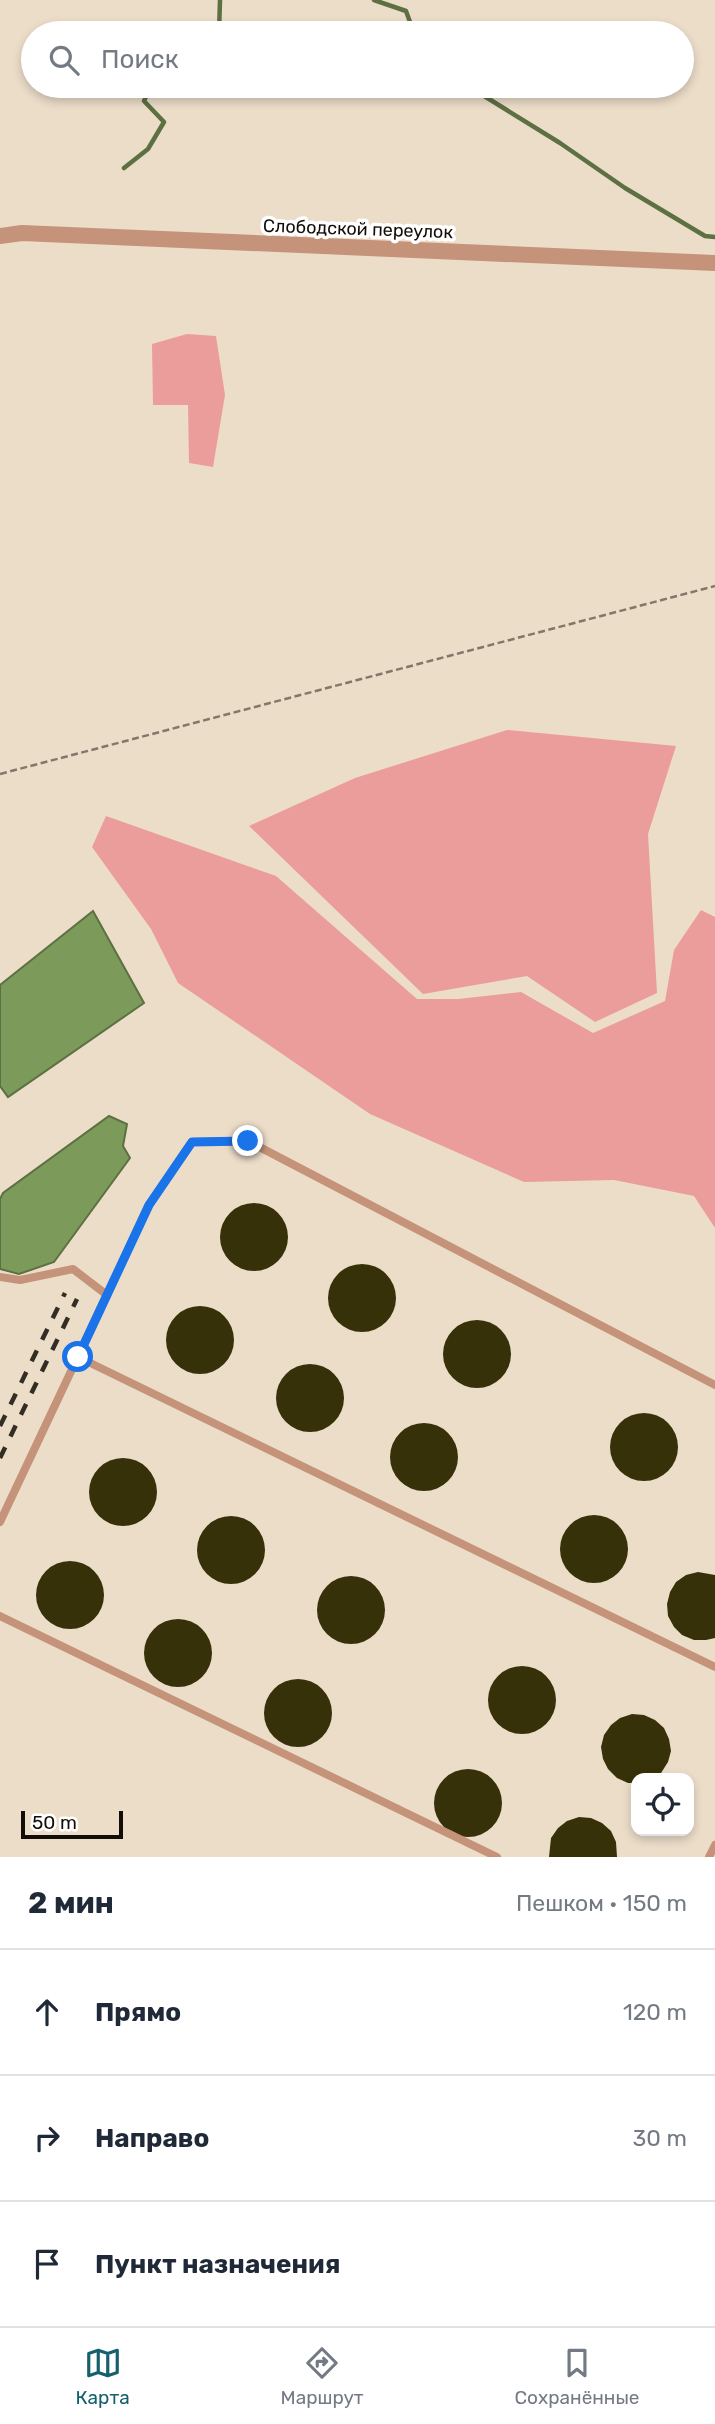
<!DOCTYPE html>
<html lang="ru">
<meta charset="utf-8">
<style>
:root{--surface:#fff;--page:#f6f6f7;--text:#1f2937;--muted:#747a83;--line:#e0e1e3;--accent:#14606d}
body{margin:0;font-family:Rubik,sans-serif;background:var(--page);color:var(--text)}
.controls{position:absolute;right:21px;bottom:21px;display:grid;overflow:hidden;border-radius:14px;box-shadow:0 4px 10px #0003}
.controls button{width:63px;height:63px;display:grid;place-items:center;padding:0;border:0;border-bottom:2px solid var(--line);background:var(--surface);color:var(--text);font:35px sans-serif}
.scale{position:absolute;left:21px;bottom:18px;width:102px;box-sizing:border-box;padding-left:7px;border:4px solid #120d07;border-top:0;font-size:19px;line-height:24px;white-space:nowrap;color:#120d07;-webkit-text-stroke:5px #fff;paint-order:stroke}
.stop{position:absolute;width:21px;height:21px;margin:-16px;border:5px solid #1a73e8;border-radius:50%;background:#fff}
.stop.end{background:#1a73e8;border-color:#fff;box-shadow:0 2px 7px #0008}
.list{margin:0;padding:0;list-style:none}
h2{display:flex;justify-content:space-between;align-items:center;height:91px;margin:0;padding:0 28px;font-size:30px}
h2 small{font-size:23px;font-weight:400;color:var(--muted)}
.list li{display:grid;grid-template-columns:46px 1fr auto;gap:21px;align-items:center;box-sizing:border-box;height:126px;padding:0 28px;border-top:2px solid var(--line)}
.list b{display:block;font-size:26px;white-space:nowrap}
.list em{font-size:23px;font-style:normal;color:var(--muted)}
.icon{flex:none;width:38px;height:38px;fill:none;stroke:currentColor;stroke-width:2;stroke-linecap:round;stroke-linejoin:round}
.map{position:relative;flex:none;width:715px;height:1857px;overflow:hidden}
.search{position:absolute;background:var(--surface);box-shadow:0 4px 10px #0003;left:21px;right:21px;top:21px;height:77px;display:flex;align-items:center;gap:18px;box-sizing:border-box;padding:0 24px;border-radius:38px;color:var(--muted);font-size:26px}
.sheet{height:469px;background:var(--surface)}
nav{display:flex;justify-content:space-around;align-items:center;box-sizing:border-box;height:98px;border-top:2px solid var(--line);background:var(--surface);font-size:19px;color:var(--muted)}
nav a{display:grid;justify-items:center;gap:4px}
nav .on{color:var(--accent)}
.map>svg:first-child{display:block}
.green{fill:#eb9d9c}
.water{fill:#7c9b5b;stroke:#5c7042;stroke-width:2}
.lines{fill:none;stroke-linecap:round;stroke-linejoin:round}
.stream{stroke:#5c7042;stroke-width:4.5}
.building{fill:#363108}
.path{stroke:#82786a;stroke-width:2.5;stroke-dasharray:7 3.5;stroke-linecap:butt}
.service{stroke:#c5937a;stroke-width:8}
.minor{stroke:#c5937a;stroke-width:16}
.rail{stroke:#332d24;stroke-width:4.5;stroke-dasharray:12 12;stroke-linecap:butt}
.route{stroke:#1a73e8;stroke-width:9}
.labels{text-anchor:middle;dominant-baseline:central;stroke-width:7;stroke-linejoin:round;paint-order:stroke}
.street-label{font-size:18px;fill:#120d07;stroke:#fff}
</style>
<div class="map">
<svg width="715" height="1857" viewBox="0 0 715 1857">
<rect width="100%" height="100%" fill="#ecddc9"/>
<path class="green" d="M 187,334 L 216,336 L 225,395 L 213,467 L 189,463 L 188,405 L 153,405 L 152,344 Z
M 507,730 L 676,746 L 648,834 L 657,993 L 595,1022 L 527,976 L 423,994 L 249,826 L 355,778 Z
M 106,816 L 276,876 L 417,999 L 458,999 L 521,992 L 593,1033 L 665,1001 L 674,950 L 701,910 L 715,917 L 715,1228 L 694,1196 L 614,1180 L 524,1182 L 370,1114 L 178,983 L 151,929 L 92,847 Z"/>
<path class="water" d="M 93,911 L 144,1003 L 8,1097 L 0,1086 L 0,985 Z
M 109,1116 L 127,1124 L 123,1146 L 130,1158 L 54,1262 L 19,1274 L 0,1269 L 0,1199 L 3,1193 Z"/>
<g class="lines">
<path class="stream" d="M 374,0 L 406,11 L 414,33
M 219,33 L 220,0
M 468,86 L 560,143 L 625,188 L 705,236 L 715,237
M 124,168 L 148,149 L 164,122 L 144,101 L 151,86"/>
</g>
<path class="building" d="M220 1237a34 34 0 1 1 68 0a34 34 0 1 1-68 0Z
M328 1298a34 34 0 1 1 68 0a34 34 0 1 1-68 0Z
M166 1340a34 34 0 1 1 68 0a34 34 0 1 1-68 0Z
M443 1354a34 34 0 1 1 68 0a34 34 0 1 1-68 0Z
M276 1398a34 34 0 1 1 68 0a34 34 0 1 1-68 0Z
M610 1447a34 34 0 1 1 68 0a34 34 0 1 1-68 0Z
M390 1457a34 34 0 1 1 68 0a34 34 0 1 1-68 0Z
M89 1492a34 34 0 1 1 68 0a34 34 0 1 1-68 0Z
M560 1549a34 34 0 1 1 68 0a34 34 0 1 1-68 0Z
M197 1550a34 34 0 1 1 68 0a34 34 0 1 1-68 0Z
M36 1595a34 34 0 1 1 68 0a34 34 0 1 1-68 0Z
M 698,1572 L 715,1575 L 715,1638 L 706,1640 L 694,1640 L 682,1635 L 674,1627 L 668,1616 L 667,1604 L 670,1592 L 676,1582 L 686,1575 Z
M317 1610a34 34 0 1 1 68 0a34 34 0 1 1-68 0Z
M144 1653a34 34 0 1 1 68 0a34 34 0 1 1-68 0Z
M488 1700a34 34 0 1 1 68 0a34 34 0 1 1-68 0Z
M264 1713a34 34 0 1 1 68 0a34 34 0 1 1-68 0Z
M 632,1714 L 644,1715 L 655,1720 L 664,1728 L 669,1739 L 671,1751 L 668,1762 L 661,1773 L 654,1778 L 636,1778 L 636,1783 L 628,1783 L 617,1778 L 608,1769 L 603,1759 L 601,1747 L 604,1735 L 611,1725 L 620,1718 Z
M434 1803a34 34 0 1 1 68 0a34 34 0 1 1-68 0Z
M 579,1817 L 591,1818 L 602,1823 L 611,1831 L 616,1842 L 617,1857 L 549,1857 L 551,1838 L 558,1828 L 567,1821 Z"/>
<g class="lines">
<path class="path" d="M 0,774 L 715,586"/>
<path class="service" d="M 0,1277 L 20,1280 L 73,1269 L 107,1295 L 0,1522
M 107,1295 L 149,1205 L 192,1142 L 248,1141 L 715,1385
M 78,1357 L 715,1667
M 0,1616 L 497,1857
M 709,1857 L 715,1845"/>
<path class="minor" d="M 0,236 L 22,233 L 715,263"/>
<path class="rail" d="M 0,1426 L 65,1293
M 0,1458 L 77,1299"/>
</g>
<g class="lines">
<path class="route" d="M 78,1357 L 149,1205 L 192,1142 L 248,1141"/>
</g>
<g class="labels">
<g class="street-label">
<text transform="translate(358 229) rotate(2)">Слободской переулок</text>
</g>
</g>
</svg>
<div class="controls">
<button><svg class="icon" aria-label="locate" viewBox="0 0 24 24"><circle cx="12" cy="12" r="6"/><path d="M12 2v4M12 18v4M2 12h4M18 12h4"/></svg></button>
</div>
<div class="scale">50 m</div>
<div class="stop" style="left:78px;top:1357px"></div>
<div class="stop end" style="left:248px;top:1141px"></div>
<div class="search"><svg class="icon" aria-label="search" viewBox="0 0 24 24"><circle cx="10" cy="10" r="6"/><path d="M15 15l6 6"/></svg>Поиск</div>
</div>
<section class="sheet">
<h2>2 мин<small>Пешком · 150 m</small></h2>
<ul class="list">
<li><svg class="icon" aria-label="ahead" viewBox="0 0 24 24"><path d="M12 20V5M6 11l6-6 6 6"/></svg><div><b>Прямо</b></div><em>120 m</em></li>
<li><svg class="icon" aria-label="right" viewBox="0 0 24 24"><path d="M7 20v-9h11M14 6l5 5-5 5"/></svg><div><b>Направо</b></div><em>30 m</em></li>
<li><svg class="icon" aria-label="arrive" viewBox="0 0 24 24"><path d="M6 21V4h12l-3 4 3 4H6"/></svg><div><b>Пункт назначения</b></div></li>
</ul>
</section>
<nav>
<a class="on"><svg class="icon" aria-label="map" viewBox="0 0 24 24"><path d="M3 6l6-2 6 2 6-2v14l-6 2-6-2-6 2zM9 4v14M15 6v14"/></svg>Карта</a>
<a><svg class="icon" aria-label="directions" viewBox="0 0 24 24"><path d="M12 3l9 9-9 9-9-9zM9 14v-3h6M13 9l2 2-2 2"/></svg>Маршрут</a>
<a><svg class="icon" aria-label="saved" viewBox="0 0 24 24"><path d="M7 4h10v16l-5-4-5 4z"/></svg>Сохранённые</a>
</nav>
